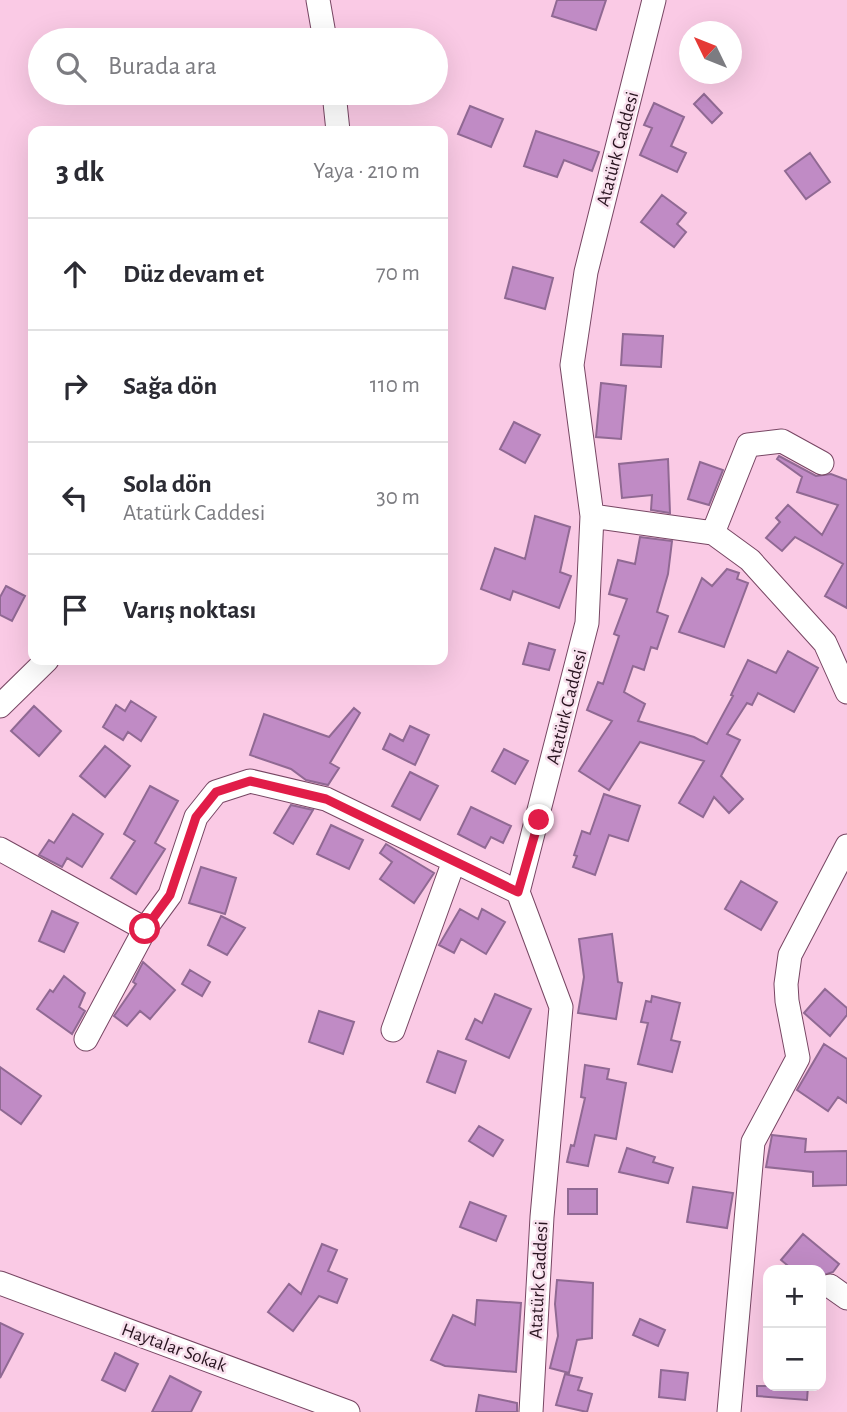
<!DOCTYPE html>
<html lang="tr">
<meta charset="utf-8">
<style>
:root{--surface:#fff;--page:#f7f7f7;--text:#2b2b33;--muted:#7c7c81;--line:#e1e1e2}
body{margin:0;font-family:"Alegreya Sans",sans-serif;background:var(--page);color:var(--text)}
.controls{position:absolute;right:21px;bottom:21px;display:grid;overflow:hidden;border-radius:14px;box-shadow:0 7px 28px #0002}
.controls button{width:63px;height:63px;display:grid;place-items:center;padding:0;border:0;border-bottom:2px solid var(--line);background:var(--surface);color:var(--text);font:35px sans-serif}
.compass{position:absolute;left:679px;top:21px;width:63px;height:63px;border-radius:50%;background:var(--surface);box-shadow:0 7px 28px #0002;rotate:313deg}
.stop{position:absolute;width:21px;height:21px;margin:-16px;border:5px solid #e11d48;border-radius:50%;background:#fff}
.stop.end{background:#e11d48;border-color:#fff;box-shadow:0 2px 7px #0008}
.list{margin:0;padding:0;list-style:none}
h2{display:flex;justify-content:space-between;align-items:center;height:91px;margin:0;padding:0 28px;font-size:30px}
h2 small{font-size:23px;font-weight:400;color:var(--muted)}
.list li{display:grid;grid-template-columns:46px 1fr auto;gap:21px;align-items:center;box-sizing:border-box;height:112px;padding:0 28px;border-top:2px solid var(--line)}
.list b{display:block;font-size:26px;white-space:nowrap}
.list p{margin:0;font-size:23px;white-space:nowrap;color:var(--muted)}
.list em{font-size:23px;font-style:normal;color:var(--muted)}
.icon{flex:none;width:38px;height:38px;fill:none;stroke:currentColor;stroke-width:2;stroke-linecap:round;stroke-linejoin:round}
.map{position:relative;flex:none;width:847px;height:1412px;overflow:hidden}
.search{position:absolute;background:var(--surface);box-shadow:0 7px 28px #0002;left:28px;top:28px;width:420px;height:77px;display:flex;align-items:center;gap:18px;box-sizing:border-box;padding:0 24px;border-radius:38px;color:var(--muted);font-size:26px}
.panel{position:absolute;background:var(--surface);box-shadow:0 7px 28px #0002;left:28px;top:126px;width:420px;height:539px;border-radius:14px}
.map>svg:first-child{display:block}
.building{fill:#c08bc5;stroke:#906993;stroke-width:2}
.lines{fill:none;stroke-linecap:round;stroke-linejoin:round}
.minor-casing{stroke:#774663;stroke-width:25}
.minor{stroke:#fff;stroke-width:23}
.route{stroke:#e11d48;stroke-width:9}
.labels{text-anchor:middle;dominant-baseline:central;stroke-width:5;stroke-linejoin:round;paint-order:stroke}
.street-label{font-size:19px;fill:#291420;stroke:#f8e0ed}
</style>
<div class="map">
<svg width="847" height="1412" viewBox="0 0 847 1412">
<rect width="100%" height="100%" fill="#facae5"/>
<path class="building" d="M 557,0 L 606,0 L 596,30 L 552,16 Z
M 704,94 L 722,113 L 712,123 L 694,104 Z
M 654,103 L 684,117 L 671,146 L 686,153 L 677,172 L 640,155 L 652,128 L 644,125 Z
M 470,106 L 503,119 L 491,147 L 458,134 Z
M 536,131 L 599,152 L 592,171 L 564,160 L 557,177 L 524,166 Z
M 810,153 L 830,182 L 806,199 L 785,171 Z
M 662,195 L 686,213 L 677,224 L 686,232 L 674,247 L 641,222 Z
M 513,267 L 553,278 L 545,309 L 505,298 Z
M 623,334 L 663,336 L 661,367 L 621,365 Z
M 601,383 L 626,386 L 621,439 L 596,437 Z
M 514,422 L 540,435 L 525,463 L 500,449 Z
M 779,456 L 816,476 L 831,474 L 847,480 L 847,608 L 825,596 L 843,564 L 795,537 L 782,551 L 766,538 L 780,522 L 776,518 L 788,505 L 822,535 L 838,505 L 797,492 L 802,477 L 777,459 Z
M 668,459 L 670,513 L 651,510 L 652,495 L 622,498 L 619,464 Z
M 700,462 L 723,470 L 709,505 L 688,499 Z
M 535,516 L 570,527 L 560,572 L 571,576 L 559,608 L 513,591 L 510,600 L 481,589 L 495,548 L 525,559 Z
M 640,537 L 672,541 L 668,574 L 657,612 L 668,616 L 657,649 L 651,647 L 644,670 L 633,666 L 624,692 L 645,704 L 638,721 L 694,737 L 707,744 L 733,696 L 731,695 L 748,660 L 776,673 L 788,651 L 818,668 L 794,712 L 758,693 L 752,705 L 747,703 L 727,734 L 740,740 L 721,776 L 743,799 L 729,813 L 714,797 L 703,817 L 679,803 L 704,761 L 640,742 L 609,790 L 579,771 L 612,721 L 587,710 L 598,682 L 603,684 L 619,636 L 614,634 L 627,599 L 609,594 L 618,560 L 635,564 Z
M 727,569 L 739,573 L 737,579 L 748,583 L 724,647 L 679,632 L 702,578 L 712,586 Z
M 6,586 L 25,596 L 12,621 L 0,615 L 0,597 Z
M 529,643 L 555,650 L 549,670 L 523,664 Z
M 131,701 L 156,717 L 141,741 L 128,732 L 123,740 L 103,727 L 116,705 L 125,711 Z
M 34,706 L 61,731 L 39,756 L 11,731 Z
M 354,708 L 360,713 L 330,763 L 339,768 L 328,785 L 306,780 L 291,769 L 250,755 L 264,714 L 329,737 Z
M 410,726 L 429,735 L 415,765 L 383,749 L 390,734 L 403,741 Z
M 105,746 L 130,766 L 105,797 L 80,776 Z
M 504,749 L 528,761 L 515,784 L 492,771 Z
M 410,772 L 438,786 L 420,820 L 392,806 Z
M 150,786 L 178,801 L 155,843 L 165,849 L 136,894 L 111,878 L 135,841 L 124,834 Z
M 604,794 L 640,806 L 628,841 L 609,835 L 595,875 L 573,867 L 577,856 L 574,855 L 582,831 L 590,834 Z
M 291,805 L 313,810 L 293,844 L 274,833 Z
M 471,807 L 511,826 L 503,843 L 491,837 L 485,848 L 458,834 Z
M 73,814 L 103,834 L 82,867 L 67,858 L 62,867 L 39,855 L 49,840 L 54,843 Z
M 331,825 L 363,840 L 349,869 L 317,854 Z
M 386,844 L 434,873 L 414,903 L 380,879 L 392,862 L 380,853 Z
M 201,867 L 236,878 L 225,914 L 189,903 Z
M 741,881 L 777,902 L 761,930 L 725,909 Z
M 460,909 L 478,919 L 482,909 L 505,922 L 486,954 L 461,939 L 454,953 L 439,945 Z
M 52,911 L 78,923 L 64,952 L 39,941 Z
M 221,916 L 245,928 L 227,955 L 208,945 Z
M 612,934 L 618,982 L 622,983 L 616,1019 L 578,1013 L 584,977 L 579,939 Z
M 143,962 L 175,990 L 150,1019 L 140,1011 L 127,1026 L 114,1016 L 136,984 L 133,982 Z
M 190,970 L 210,982 L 202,996 L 182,984 Z
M 64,976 L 85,993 L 79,1007 L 85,1011 L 72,1034 L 37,1009 L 50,990 L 53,992 Z
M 825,989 L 847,1008 L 847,1015 L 830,1036 L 804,1013 Z
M 495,994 L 531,1009 L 509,1058 L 466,1039 L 475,1019 L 482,1023 Z
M 652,996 L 680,1003 L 671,1040 L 680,1042 L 672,1072 L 638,1064 L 648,1023 L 641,1022 L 646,1001 L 651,1002 Z
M 319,1011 L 354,1022 L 343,1054 L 309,1042 Z
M 824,1044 L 847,1059 L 847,1103 L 838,1097 L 828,1111 L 797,1090 Z
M 438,1051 L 466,1061 L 455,1093 L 427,1082 Z
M 585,1065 L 609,1069 L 607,1079 L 626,1083 L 616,1139 L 595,1135 L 588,1166 L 567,1162 L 571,1145 L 574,1146 L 585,1098 L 581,1097 Z
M 0,1067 L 41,1096 L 21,1124 L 0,1109 Z
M 479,1126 L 503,1140 L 493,1156 L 469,1141 Z
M 772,1135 L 806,1139 L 805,1152 L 847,1151 L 847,1185 L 813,1186 L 813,1172 L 766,1167 Z
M 627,1148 L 655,1157 L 653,1162 L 673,1168 L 668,1183 L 619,1172 Z
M 693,1187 L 733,1193 L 727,1228 L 687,1222 Z
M 568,1189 L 597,1189 L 597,1214 L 568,1214 Z
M 470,1202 L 506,1216 L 496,1241 L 460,1227 Z
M 803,1234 L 839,1264 L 833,1272 L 821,1276 L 821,1270 L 793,1270 L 781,1260 Z
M 322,1244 L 337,1250 L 328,1271 L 347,1279 L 337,1303 L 319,1296 L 293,1331 L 268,1312 L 289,1284 L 301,1294 Z
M 557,1280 L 593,1283 L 592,1338 L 577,1340 L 569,1373 L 550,1368 L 558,1336 L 555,1304 Z
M 477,1300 L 521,1303 L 516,1372 L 445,1366 L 431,1360 L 453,1315 L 475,1325 Z
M 640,1319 L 665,1330 L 658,1346 L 633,1335 Z
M 0,1323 L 23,1334 L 0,1378 Z
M 115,1353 L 138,1364 L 125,1391 L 102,1380 Z
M 661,1370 L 688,1373 L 685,1400 L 659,1397 Z
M 565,1374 L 582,1378 L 578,1390 L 592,1394 L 587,1412 L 556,1405 Z
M 170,1376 L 201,1392 L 191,1412 L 152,1412 Z
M 757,1386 L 808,1386 L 807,1400 L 757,1396 Z
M 479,1395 L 517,1403 L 517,1412 L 476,1412 Z"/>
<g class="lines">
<defs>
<path id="minor" d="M 318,0 L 325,40
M 334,93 L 338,131
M 592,516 L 713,533 L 750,560 L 825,643 L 847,692
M 713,533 L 748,445 L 782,441 L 822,463
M 0,706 L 47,660
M 0,849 L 145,929 L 170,895 L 196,817 L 216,792 L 250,781 L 326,799 L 518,892
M 393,1030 L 454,861
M 86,1039 L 145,929
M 0,1283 L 348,1412
M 830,1286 L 847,1298
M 531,1412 L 542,1217 L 561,1007 L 518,892 L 587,623 L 592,516 L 572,365 L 586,272 L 654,0
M 729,1412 L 753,1142 L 798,1058 L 787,1001 L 786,984 L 790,955 L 847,846"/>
</defs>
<use href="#minor" class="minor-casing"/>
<use href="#minor" class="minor"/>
</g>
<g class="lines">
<path class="route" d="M 145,929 L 170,895 L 196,817 L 216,792 L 250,781 L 326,799 L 518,892 L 539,820"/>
</g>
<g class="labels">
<g class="street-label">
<text transform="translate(618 149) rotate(-75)">Atatürk Caddesi</text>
<text transform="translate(567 707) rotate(-76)">Atatürk Caddesi</text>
<text transform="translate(539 1280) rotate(-87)">Atatürk Caddesi</text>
<text transform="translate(174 1348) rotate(20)">Haytalar Sokak</text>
</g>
</g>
</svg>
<div class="controls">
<button>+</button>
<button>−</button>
</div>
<svg class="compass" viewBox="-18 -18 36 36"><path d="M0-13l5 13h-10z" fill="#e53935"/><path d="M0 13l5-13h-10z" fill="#7c7c81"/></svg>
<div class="stop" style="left:145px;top:929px"></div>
<div class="stop end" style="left:539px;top:820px"></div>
<div class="search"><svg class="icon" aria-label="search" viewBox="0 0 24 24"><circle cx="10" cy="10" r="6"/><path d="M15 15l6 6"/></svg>Burada ara</div>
<section class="panel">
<h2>3 dk<small>Yaya · 210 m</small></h2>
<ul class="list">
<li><svg class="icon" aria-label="ahead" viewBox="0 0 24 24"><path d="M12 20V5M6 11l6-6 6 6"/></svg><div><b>Düz devam et</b></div><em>70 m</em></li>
<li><svg class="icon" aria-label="right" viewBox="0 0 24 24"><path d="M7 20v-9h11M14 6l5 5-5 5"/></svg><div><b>Sağa dön</b></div><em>110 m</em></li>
<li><svg class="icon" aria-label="left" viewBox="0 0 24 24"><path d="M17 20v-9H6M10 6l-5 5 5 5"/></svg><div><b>Sola dön</b><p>Atatürk Caddesi</p></div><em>30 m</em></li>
<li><svg class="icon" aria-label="arrive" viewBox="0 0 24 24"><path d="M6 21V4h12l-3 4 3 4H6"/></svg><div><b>Varış noktası</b></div></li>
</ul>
</section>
</div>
